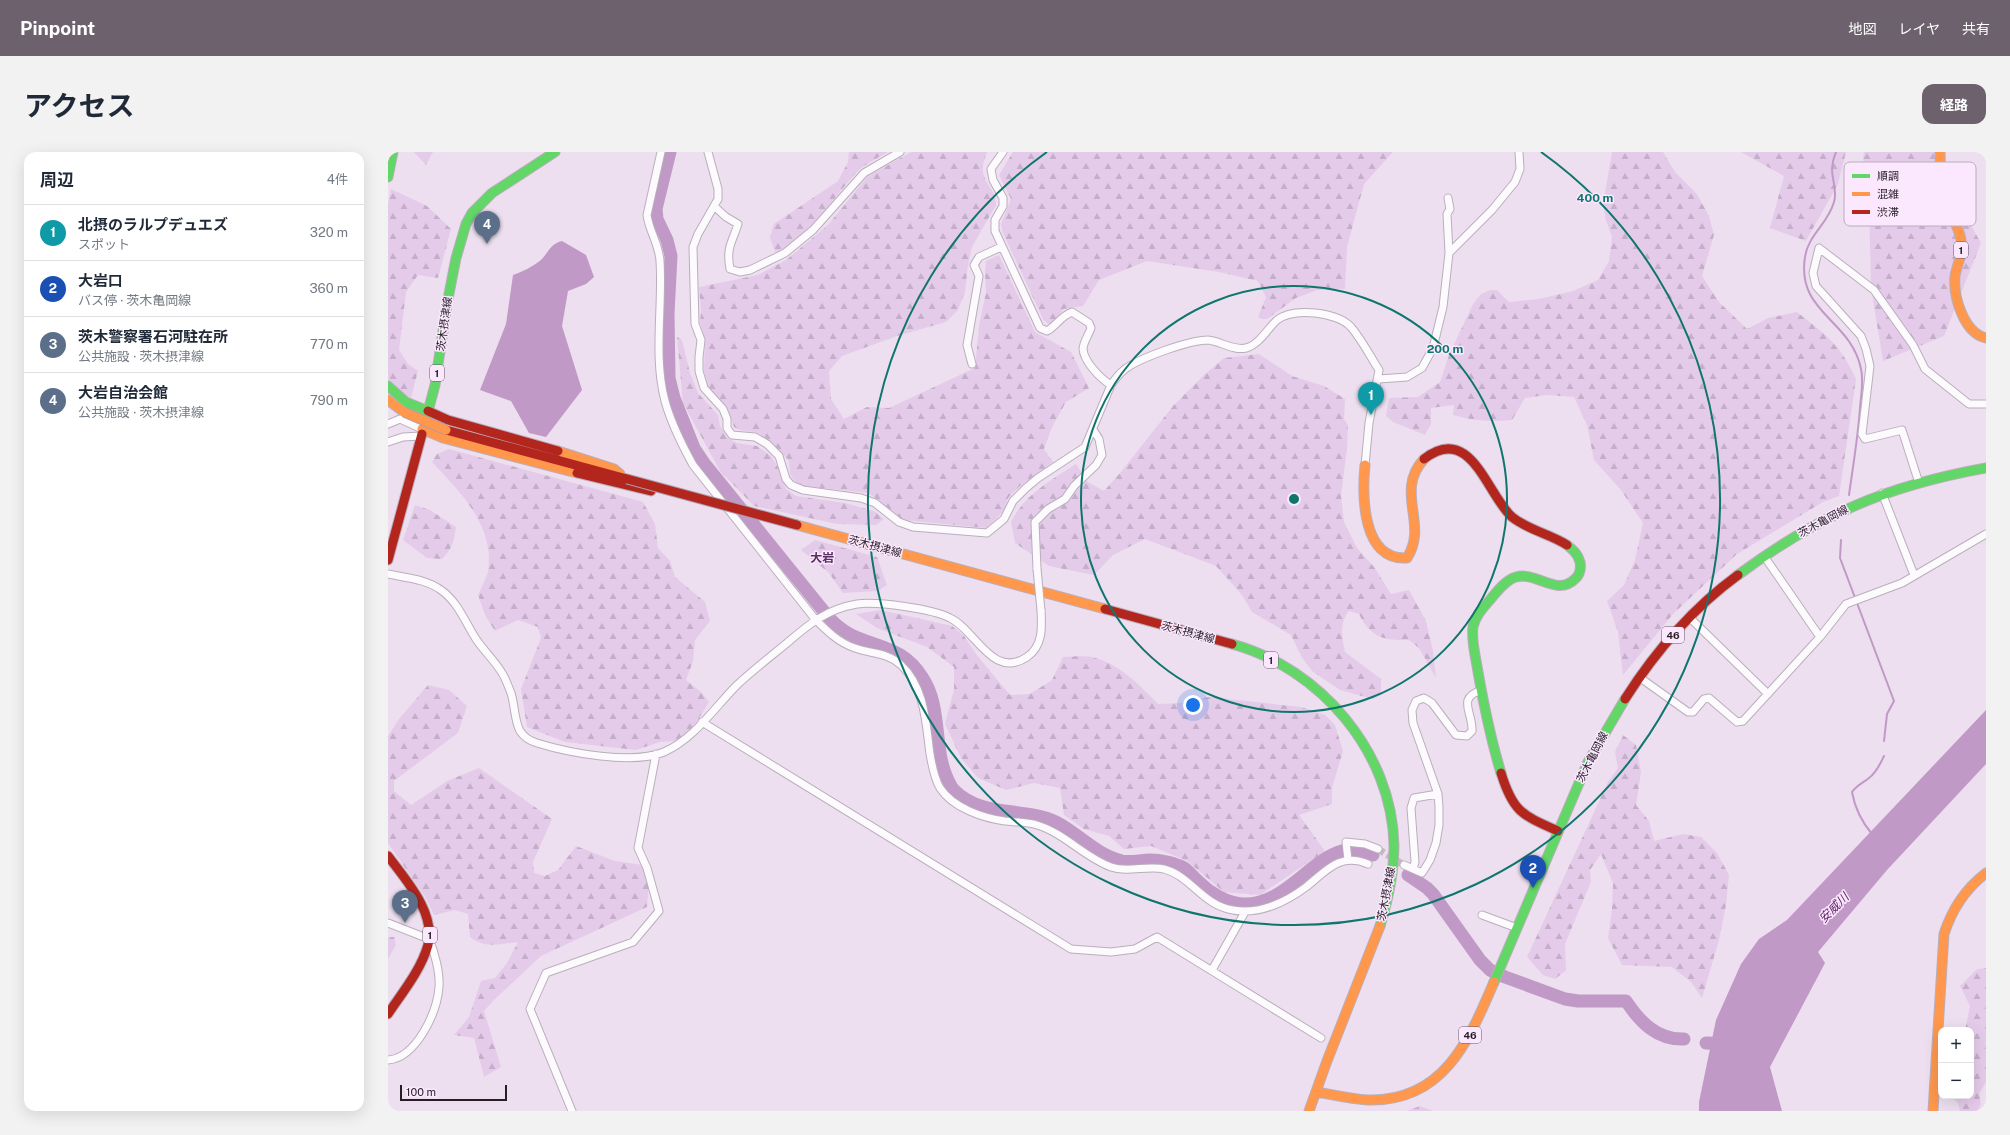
<!DOCTYPE html>
<html lang="ja">
<meta charset="utf-8">
<style>
:root{--surface:#fff;--page:#f2f2f3;--text:#1f2937;--muted:#747a83;--line:#e0e1e3;--accent:#6c616d}
body{margin:0;font-family:"Public Sans","Noto Sans JP",sans-serif;background:var(--page);color:var(--text)}
.controls{position:absolute;right:12px;bottom:12px;display:grid;overflow:hidden;border-radius:8px;box-shadow:0 4px 16px #0002}
.controls button{width:36px;height:36px;display:grid;place-items:center;padding:0;border:0;border-bottom:1px solid var(--line);background:var(--surface);color:var(--text);font:20px sans-serif}
.scale{position:absolute;left:12px;bottom:10px;width:107px;box-sizing:border-box;padding-left:4px;border:2px solid #261d27;border-top:0;font-size:11px;line-height:14px;white-space:nowrap;color:#261d27;-webkit-text-stroke:3px #fbe8fe;paint-order:stroke}
.you{position:absolute;left:805px;top:553px;width:14px;height:14px;margin:-10px;border:3px solid #fff;border-radius:50%;background:#1a73e8;box-shadow:0 0 0 6px #1a73e833}
.badge{display:grid;place-items:center;width:26px;height:26px;border-radius:50%;background:var(--accent);color:#fff;font-size:13px;font-weight:700}
.pin{position:absolute;translate:-50% -33px;filter:drop-shadow(0 1px 2px #0008)}
.pin::after{content:'';position:absolute;top:21px;width:14px;height:12px;background:inherit;clip-path:polygon(0 0,100% 0,50% 100%)}
.list{margin:0;padding:0;list-style:none}
h2{display:flex;justify-content:space-between;align-items:center;height:52px;margin:0;padding:0 16px;font-size:17px}
h2 small{font-size:13px;font-weight:400;color:var(--muted)}
.list li{display:grid;grid-template-columns:26px 1fr auto;gap:12px;align-items:center;box-sizing:border-box;height:56px;padding:0 16px;border-top:1px solid var(--line)}
.list b{display:block;font-size:15px;white-space:nowrap}
.list p{margin:0;font-size:13px;white-space:nowrap;color:var(--muted)}
.list em{font-size:13px;font-style:normal;color:var(--muted)}
.map{position:relative;flex:none;width:1598px;height:959px;overflow:hidden;border-radius:12px}
header{display:flex;align-items:center;gap:24px;box-sizing:border-box;height:56px;padding:0 20px;background:var(--accent);color:#fff}
header strong{font-size:19px}
nav{display:flex;gap:22px;margin-inline-start:auto;font-size:14px}
.intro{display:flex;align-items:center;justify-content:space-between;box-sizing:border-box;height:96px;padding:0 24px}
h1{margin:0;font-size:28px}
.button{padding:10px 18px;border-radius:12px;background:var(--accent);color:#fff;font-size:14px;font-weight:700}
main{display:flex;gap:24px;padding:0 24px}
aside{flex:1;background:var(--surface);border-radius:12px;box-shadow:0 4px 16px #0002}
.map>svg:first-child{display:block}
.forest{fill:url(#forest-firs)}
.water{fill:#c099c6}
.lines{fill:none;stroke-linecap:round;stroke-linejoin:round}
.stream{stroke:#c099c6;stroke-width:2}
.river{stroke:#c099c6;stroke-width:13}
.street-tunnel{stroke:#c5b8c7;stroke-width:7;stroke-dasharray:7 3.5;stroke-linecap:butt}
.street-casing{stroke:#b9afbb;stroke-width:9}
.fast-casing{stroke:#b9afbb;stroke-width:11}
.slow-casing{stroke:#b9afbb;stroke-width:11}
.jam-casing{stroke:#b9afbb;stroke-width:11}
.street{stroke:#fcfafd;stroke-width:7}
.fast{stroke:#63d668;stroke-width:9}
.slow{stroke:#ff974d;stroke-width:9}
.jam{stroke:#b3261e;stroke-width:9}
.street-bridge-casing{stroke:#b9afbb;stroke-width:9;stroke-linecap:butt}
.slow-bridge-casing{stroke:#aa9eac;stroke-width:11;stroke-linecap:butt}
.jam-bridge-casing{stroke:#aa9eac;stroke-width:11;stroke-linecap:butt}
.street-bridge{stroke:#fcfafd;stroke-width:7}
.slow-bridge{stroke:#ff974d;stroke-width:9}
.jam-bridge{stroke:#b3261e;stroke-width:9}
.ring{fill:none;stroke:#0f766e;stroke-width:2}
.labels{text-anchor:middle;dominant-baseline:central;stroke-width:3;stroke-linejoin:round;paint-order:stroke}
.shield{fill:#fbe8fe;stroke:#665a68;stroke-width:1}
.shield-label{font-size:10px;font-weight:bold;fill:#261d27}
.street-label{font-size:11px;fill:#261d27;stroke:#fbe8fe}
.neighbourhood-label{font-size:12px;font-weight:bold;fill:#5b2f63;stroke:#fbe8fe}
.water-label{font-size:12px;font-style:italic;fill:#5c2067;stroke:#fbe8fe}
.key{fill:#fbe8fe;stroke:#bbabbe;stroke-width:1}
.key-label{font-size:11px;fill:#261d27}
.centre{fill:#0f766e;stroke:#fbe8fe;stroke-width:2}
.ring-label{font-size:12px;text-anchor:middle;font-weight:bold;fill:#0f766e;stroke:#fbe8fe;stroke-width:3;stroke-linejoin:round;paint-order:stroke}
</style>
<header>
<strong>Pinpoint</strong>
<nav><a>地図</a><a>レイヤ</a><a>共有</a></nav>
</header>
<div class="intro"><h1>アクセス</h1><a class="button">経路</a></div>
<main>
<aside>
<h2>周辺<small>4件</small></h2>
<ul class="list">
<li><span class="badge" style="background:#0f9aa8">1</span><div><b>北摂のラルプデュエズ</b><p>スポット</p></div><em>320 m</em></li>
<li><span class="badge" style="background:#1a4fb4">2</span><div><b>大岩口</b><p>バス停 · 茨木亀岡線</p></div><em>360 m</em></li>
<li><span class="badge" style="background:#5c6f8a">3</span><div><b>茨木警察署石河駐在所</b><p>公共施設 · 茨木摂津線</p></div><em>770 m</em></li>
<li><span class="badge" style="background:#5c6f8a">4</span><div><b>大岩自治会館</b><p>公共施設 · 茨木摂津線</p></div><em>790 m</em></li>
</ul>
</aside>
<div class="map">
<svg width="1598" height="959" viewBox="0 0 1598 959">
<defs>
<pattern id="forest-firs" width="22" height="20" patternUnits="userSpaceOnUse"><rect width="22" height="20" fill="#e5cbea"/><path d="M5 1l3.5 6h-7zM16 11l3.5 6h-7z" fill="#c4aec9"/></pattern>
</defs>
<rect width="100%" height="100%" fill="#eddfef"/>
<path class="forest" d="M 26,0 L 45,0 L 38,13 Z
M 461,0 L 500,0 C 490,6 477,12 469,20 C 451,39 412,95 387,100 L 382,85 L 386,72 L 450,29 L 460,10 Z
M 523,0 L 599,0 C 586,31 608,31 608,53 L 584,95 L 580,113 L 577,140 L 570,158 L 558,170 L 509,184 L 454,204 L 441,219 L 443,247 L 456,267 L 479,255 L 501,256 L 587,216 L 591,174 L 598,140 L 597,121 L 598,109 L 611,103 L 647,180 L 683,200 L 701,236 L 678,250 L 664,275 L 656,297 L 665,310 L 632,334 L 620,346 L 616,359 L 598,376 L 515,368 L 493,350 L 480,341 L 416,334 L 407,330 L 402,322 L 401,309 L 382,289 L 371,281 L 352,278 L 346,275 L 340,257 L 320,234 L 316,219 L 317,188 L 312,171 L 313,159 L 311,135 L 370,123 L 398,108 L 440,73 L 479,25 Z
M 625,0 L 1005,0 L 976,32 L 959,95 L 957,137 L 929,138 L 908,146 L 879,167 L 874,167 L 870,165 L 878,145 L 870,129 L 831,120 L 759,109 L 711,128 L 695,154 L 676,157 L 664,171 L 660,172 L 655,167 L 615,81 L 613,72 L 623,47 L 611,23 Z
M 1224,0 L 1275,0 L 1287,20 L 1309,42 L 1321,64 L 1326,83 L 1314,124 L 1331,150 L 1359,177 L 1380,166 L 1409,160 C 1438,183 1452,192 1468,227 L 1451,344 L 1435,350 L 1349,402 L 1285,462 L 1235,523 L 1230,480 L 1219,449 L 1236,433 L 1247,408 L 1255,371 L 1233,338 L 1206,308 L 1199,273 L 1186,245 L 1159,243 L 1137,246 L 1124,268 C 1104,270 1085,269 1065,263 L 1066,253 L 1043,256 L 1043,272 L 1037,283 L 1005,270 L 998,264 L 1001,246 L 1030,245 L 1052,230 L 1061,203 L 1085,152 L 1093,142 L 1102,138 L 1109,138 L 1121,150 L 1151,147 L 1185,139 L 1210,128 L 1221,109 L 1224,85 L 1218,68 L 1215,52 Z
M 1353,0 L 1458,0 L 1450,32 L 1418,89 L 1382,76 L 1396,24 Z
M 1476,0 L 1555,0 L 1563,38 L 1593,91 L 1556,184 L 1495,209 L 1483,136 L 1481,49 L 1475,6 Z
M 3,37 L 39,54 L 63,77 L 50,126 L 30,123 L 18,140 L 11,198 L 20,212 L 30,219 L 23,246 L 13,240 L 0,229 L 0,51 Z
M 289,185 L 294,188 L 302,221 L 310,241 L 330,263 L 332,274 L 340,286 L 349,291 L 369,294 L 383,304 L 391,317 L 398,337 L 408,344 L 457,351 L 486,359 L 496,367 L 488,373 L 449,372 L 366,354 L 332,319 L 295,251 Z
M 871,202 L 904,224 L 936,234 L 957,247 L 956,267 L 960,273 L 959,296 L 953,344 L 956,370 L 969,396 L 986,415 L 1003,442 L 1021,438 L 1038,469 L 1045,499 L 1048,526 L 1031,496 L 1021,488 C 996,489 982,485 971,462 L 961,459 C 951,471 954,486 957,500 L 993,527 L 993,543 L 985,547 L 952,538 L 924,519 L 913,504 L 903,483 L 864,460 L 854,443 L 828,414 L 757,387 L 725,403 L 706,423 L 661,414 L 627,391 L 623,370 C 637,342 662,329 688,312 L 700,330 L 716,339 L 733,320 L 785,254 L 815,224 L 836,206 Z
M 61,297 L 255,350 L 267,372 L 270,396 L 282,409 L 287,425 L 317,450 L 322,469 L 307,488 L 305,509 L 298,528 L 313,540 L 321,550 L 303,579 L 287,589 L 272,590 L 248,598 L 177,590 L 139,575 L 133,537 L 153,486 L 150,475 L 130,468 L 107,479 L 97,463 L 90,443 C 93,436 98,427 100,420 C 107,374 73,341 44,310 L 49,302 Z
M 27,353 L 42,358 L 68,375 C 66,389 64,397 54,407 L 39,406 L 15,388 Z
M 427,388 L 489,405 L 499,433 L 490,439 L 455,441 L 441,421 L 413,398 Z
M 493,458 L 564,474 L 576,484 L 588,502 L 622,543 L 642,542 L 664,528 L 675,505 C 685,505 698,503 707,506 C 732,512 752,534 770,552 L 792,551 L 821,545 L 913,555 L 937,563 L 947,573 L 955,599 L 944,636 L 944,652 L 911,663 L 937,699 L 872,743 L 836,740 L 799,709 L 763,694 L 736,697 L 721,684 L 696,677 L 676,663 L 672,636 L 646,631 L 618,638 L 590,626 L 573,606 L 557,572 L 566,537 L 566,515 L 539,495 L 489,476 L 468,462 Z
M 40,533 L 61,538 L 79,554 L 70,581 L 6,629 L 6,639 L 23,653 L 59,629 L 91,616 L 164,667 L 145,710 L 146,721 L 157,724 L 170,718 L 188,694 L 227,709 L 262,714 L 259,755 L 153,804 L 106,848 L 96,859 L 113,915 L 96,925 L 86,886 L 66,883 L 81,865 L 93,829 L 107,826 L 119,811 L 130,790 C 113,792 97,797 82,785 L 80,762 L 67,758 L 46,763 L 38,746 L 0,691 L 0,584 L 11,567 Z
M 1235,583 L 1248,593 L 1253,620 L 1248,653 L 1261,669 L 1266,689 L 1295,682 L 1313,685 L 1329,701 L 1341,723 L 1338,753 L 1331,788 L 1314,846 L 1303,830 L 1284,815 L 1234,813 L 1220,786 L 1224,757 L 1225,731 L 1213,702 L 1202,718 L 1203,730 L 1177,792 L 1178,818 L 1167,827 L 1155,823 L 1139,805 L 1220,630 L 1230,616 L 1227,600 Z
M 0,785 L 6,785 L 8,793 L 0,807 Z
M 1598,816 L 1598,930 L 1591,942 L 1593,953 L 1589,959 L 1572,959 L 1570,951 L 1563,944 L 1583,944 L 1583,878 L 1577,878 L 1582,854 L 1572,834 L 1589,817 Z
M 1032,954 L 1045,959 L 1019,959 Z"/>
<path class="water" d="M 174,89 L 198,103 L 206,125 L 198,132 L 180,139 L 174,174 L 194,238 L 158,285 L 141,281 L 123,249 L 92,238 L 118,172 L 125,123 C 136,119 144,115 153,108 C 161,100 162,92 174,89 Z
M 1598,558 L 1598,612 L 1499,718 L 1430,800 L 1437,811 L 1382,915 L 1394,959 L 1311,959 L 1311,950 L 1328,868 L 1353,812 L 1371,787 L 1399,768 Z"/>
<g class="lines">
<path class="stream" d="M 1448,0 C 1438,22 1451,34 1446,50 C 1440,72 1420,83 1417,105 C 1408,161 1463,167 1473,217 C 1476,229 1473,243 1472,256 C 1470,285 1465,314 1461,343
M 1453,388 L 1452,406 L 1506,549 L 1499,562 L 1496,589
M 1484,682 C 1473,669 1467,657 1464,640 C 1469,633 1475,631 1481,626 C 1489,620 1492,612 1496,604"/>
<path class="river" d="M 282,0 L 268,57 L 269,67 L 279,88 L 283,104 L 280,161 L 281,226 L 286,246 L 306,296 L 316,311 L 442,467 C 450,475 459,482 470,486 C 497,497 517,498 534,525 C 554,554 545,594 559,626 C 561,630 563,635 566,638 C 593,666 638,655 668,670 C 690,681 708,703 734,709 C 744,711 752,708 762,708 C 772,708 787,711 796,716 C 801,719 806,726 811,730 C 822,741 839,751 854,752 C 896,754 920,709 954,699 C 964,696 975,700 985,703
M 1020,723 L 1039,736 L 1045,742 L 1092,808 L 1102,818 L 1117,825 L 1177,847 L 1190,849 L 1238,849 C 1252,870 1269,888 1296,887
M 1318,891 L 1340,892"/>
<path class="street-tunnel" d="M 990,697 L 1016,713"/>
<defs>
<path id="street" d="M 273,0 L 259,63 C 261,79 271,92 272,109 C 275,155 265,204 277,249 C 283,271 294,293 305,313 L 427,467 C 439,479 451,491 467,496 C 483,502 499,500 513,513 C 537,535 538,572 542,602 C 544,613 546,626 552,636 C 565,656 595,666 617,669 C 627,670 639,670 649,673 C 676,681 696,705 723,715 C 740,721 759,713 776,717 C 803,724 814,753 845,758 C 871,763 898,750 918,735 C 938,719 952,700 980,712
M 320,0 L 330,37 L 330,47 L 310,82 L 305,95 L 307,172 L 313,188 L 311,205 L 311,219 L 316,236 L 335,257 L 339,267 L 339,276 L 344,283 L 367,285 L 379,292 L 391,304 L 398,327 L 403,333 L 415,338 L 473,346 L 487,351 L 511,370 L 525,375 L 599,381 L 616,367 L 625,349 L 638,336 L 650,326 L 697,295 L 723,233 C 727,227 731,222 737,217 C 752,206 801,188 820,188 C 832,189 845,199 858,196 C 871,193 880,176 889,168 C 906,155 949,160 963,175 C 974,188 982,204 991,218 L 981,271 L 977,313
M 615,0 L 603,17 L 605,28 L 615,46 L 615,54 L 607,68 L 607,79 L 652,176 L 659,179 C 668,174 673,164 684,160 L 701,171 L 703,176 C 701,182 695,191 695,197 C 696,210 713,227 723,233
M 1060,46 L 1062,57 L 1059,62 L 1061,101
M 326,54 L 338,65 L 350,72 C 344,91 338,95 342,117 L 352,120 L 362,118 L 397,101 L 425,78 L 476,21 L 512,0
M 584,212 L 579,193 L 591,124 L 586,113 L 591,105 L 613,95
M 991,227 L 1019,225 L 1034,216 L 1045,196 L 1055,155 L 1061,101 L 1104,58 L 1127,30 L 1132,17 L 1131,0
M 0,272 L 12,267 L 34,277
M 0,290 L 15,285 L 33,284
M 1530,328 L 1514,278 L 1477,287 L 1474,282 L 1482,214 L 1478,197 L 1473,184 L 1428,134 L 1425,121 L 1431,96 L 1486,138 L 1525,193 L 1537,217 L 1581,252 L 1598,252
M 1494,341 L 1526,423
M 1376,404 L 1432,485
M 649,417 L 647,370 L 660,357 L 677,347 L 686,334 L 708,313 L 714,303 L 711,287 L 706,279
M 0,422 C 18,426 38,427 53,438 C 70,450 77,470 88,487 C 96,499 107,509 114,521 C 118,527 120,534 123,541 C 127,553 126,568 132,579 C 136,585 142,589 149,591 C 181,601 245,613 276,600 C 306,587 327,555 349,533 C 365,518 382,505 399,491 C 421,472 439,457 469,452 C 489,449 545,457 562,466 C 588,478 604,528 639,505 C 655,494 654,476 653,458
M 1302,466 L 1380,542
M 1251,525 L 1300,560 L 1305,560 L 1316,547 L 1321,546 L 1349,570 L 1355,569 L 1432,485 L 1458,452 L 1514,431 L 1598,382
M 314,570 L 683,797 L 723,800 L 747,797 L 769,785 L 933,886
M 960,708 L 958,690 L 977,692 L 990,697
M 1016,713 L 1034,721 L 1042,708 L 1048,691 L 1051,673 L 1051,655 L 1050,642 L 1025,571 L 1024,558 L 1028,549 L 1036,546 L 1044,551 L 1068,583 L 1079,584 L 1084,579 C 1085,560 1068,546 1094,538
M 1025,717 L 1027,710 L 1023,656 L 1026,646 L 1050,642
M 1094,763 L 1129,776
M 0,771 L 41,787 C 47,801 52,821 51,835 C 49,861 28,906 0,908
M 824,818 L 857,760
M 184,959 L 142,857 L 158,821 L 245,790 L 271,759 L 259,716 L 250,696 L 268,602"/>
<path id="fast" d="M 0,25 L 5,0
M 0,234 L 18,250 L 40,259
M 34,282 L 47,233 L 59,152 L 68,106 L 78,72 L 84,61 L 104,41 L 167,0
M 1350,423 C 1431,363 1498,334 1598,316
M 844,492 C 932,516 1004,600 1006,693 C 1006,721 1000,748 992,774
M 1113,621 C 1103,588 1096,554 1090,520 C 1088,506 1083,489 1085,475 C 1087,465 1094,457 1101,449 C 1108,441 1117,428 1128,425 C 1149,419 1169,446 1188,426 C 1193,421 1193,416 1192,410 C 1190,402 1185,398 1179,393
M 1106,830 L 1200,610 L 1237,547"/>
<path id="slow" d="M 1552,0 C 1553,15 1550,32 1555,46 C 1560,61 1571,73 1573,88 C 1576,101 1569,112 1567,124 C 1565,145 1576,181 1598,186
M 0,248 L 16,260
M 34,277 L 55,286 L 189,321
M 170,299 L 226,317 L 232,322
M 977,313 C 974,344 974,409 1019,406 C 1041,372 1006,340 1036,307
M 409,373 L 717,457
M 929,940 C 946,943 963,947 980,948 C 1056,950 1081,888 1106,830
M 921,959 L 939,909 L 992,774
M 1545,959 L 1556,782 C 1564,757 1577,737 1598,721"/>
<path id="jam" d="M 40,259 L 60,268 L 170,299
M 58,278 L 239,327
M 1036,307 C 1083,270 1099,343 1124,365 C 1140,378 1162,382 1179,393
M 189,321 L 263,339
M 0,408 L 34,282
M 717,457 L 844,492
M 1237,547 C 1267,500 1305,456 1350,423
M 1113,621 C 1125,660 1134,663 1170,679
M 0,704 C 18,728 48,761 40,793 C 33,818 14,841 0,862"/>
</defs>
<use href="#street" class="street-casing"/>
<use href="#fast" class="fast-casing"/>
<use href="#slow" class="slow-casing"/>
<use href="#jam" class="jam-casing"/>
<use href="#street" class="street"/>
<use href="#fast" class="fast"/>
<use href="#slow" class="slow"/>
<use href="#jam" class="jam"/>
<defs>
<path id="street-bridge" d="M 649,417 L 653,458"/>
<path id="slow-bridge" d="M 16,260 L 58,278"/>
<path id="jam-bridge" d="M 239,327 L 409,373"/>
</defs>
<use href="#street-bridge" class="street-bridge-casing"/>
<use href="#slow-bridge" class="slow-bridge-casing"/>
<use href="#jam-bridge" class="jam-bridge-casing"/>
<use href="#street-bridge" class="street-bridge"/>
<use href="#slow-bridge" class="slow-bridge"/>
<use href="#jam-bridge" class="jam-bridge"/>
</g>
<g class="ring">
<circle cx="906" cy="347" r="213"/>
<path d="M1153 0A426 426 0 1 1 659 0"/>
</g>
<g class="labels">
<g class="shield">
<rect x="1566" y="90" width="14" height="16" rx="3"/>
<rect x="42" y="213" width="14" height="16" rx="3"/>
<rect x="1274" y="475" width="22" height="16" rx="3"/>
<rect x="876" y="500" width="14" height="16" rx="3"/>
<rect x="35" y="775" width="14" height="16" rx="3"/>
<rect x="1071" y="875" width="22" height="16" rx="3"/>
</g>
<g class="shield-label">
<text x="1573" y="98">1</text>
<text x="49" y="221">1</text>
<text x="1285" y="483">46</text>
<text x="883" y="508">1</text>
<text x="42" y="783">1</text>
<text x="1082" y="883">46</text>
</g>
<g class="street-label">
<text transform="translate(56 172) rotate(-82)">茨木摂津線</text>
<text transform="translate(1435 369) rotate(-28)">茨木亀岡線</text>
<text transform="translate(487 394) rotate(15)">茨木摂津線</text>
<text transform="translate(800 480) rotate(15)">茨木摂津線</text>
<text transform="translate(1204 605) rotate(-63)">茨木亀岡線</text>
<text transform="translate(998 742) rotate(-79)">茨木摂津線</text>
</g>
<g class="neighbourhood-label">
<text x="434" y="406">大岩</text>
</g>
<g class="water-label">
<text transform="translate(1446 756) rotate(-45)">安威川</text>
</g>
</g>
<rect x="1456" y="10" width="132" height="64" rx="6" class="key"/>
<rect x="1464" y="22" width="18" height="4" fill="#63d668"/>
<rect x="1464" y="40" width="18" height="4" fill="#ff974d"/>
<rect x="1464" y="58" width="18" height="4" fill="#b3261e"/>
<g class="key-label">
<text x="1489" y="28">順調</text>
<text x="1489" y="46">混雑</text>
<text x="1489" y="64">渋滞</text>
</g>
<circle cx="906" cy="347" r="6" class="centre"/>
<g class="ring-label">
<text x="1207" y="50">400 m</text>
<text x="1057" y="201">200 m</text>
</g>
</svg>
<div class="controls">
<button>+</button>
<button>−</button>
</div>
<div class="scale">100 m</div>
<div class="you"></div>
<div class="pin badge" style="left:983px;top:263px;background:#0f9aa8">1</div>
<div class="pin badge" style="left:1145px;top:736px;background:#1a4fb4">2</div>
<div class="pin badge" style="left:17px;top:771px;background:#5c6f8a">3</div>
<div class="pin badge" style="left:99px;top:92px;background:#5c6f8a">4</div>
</div>
</main>
